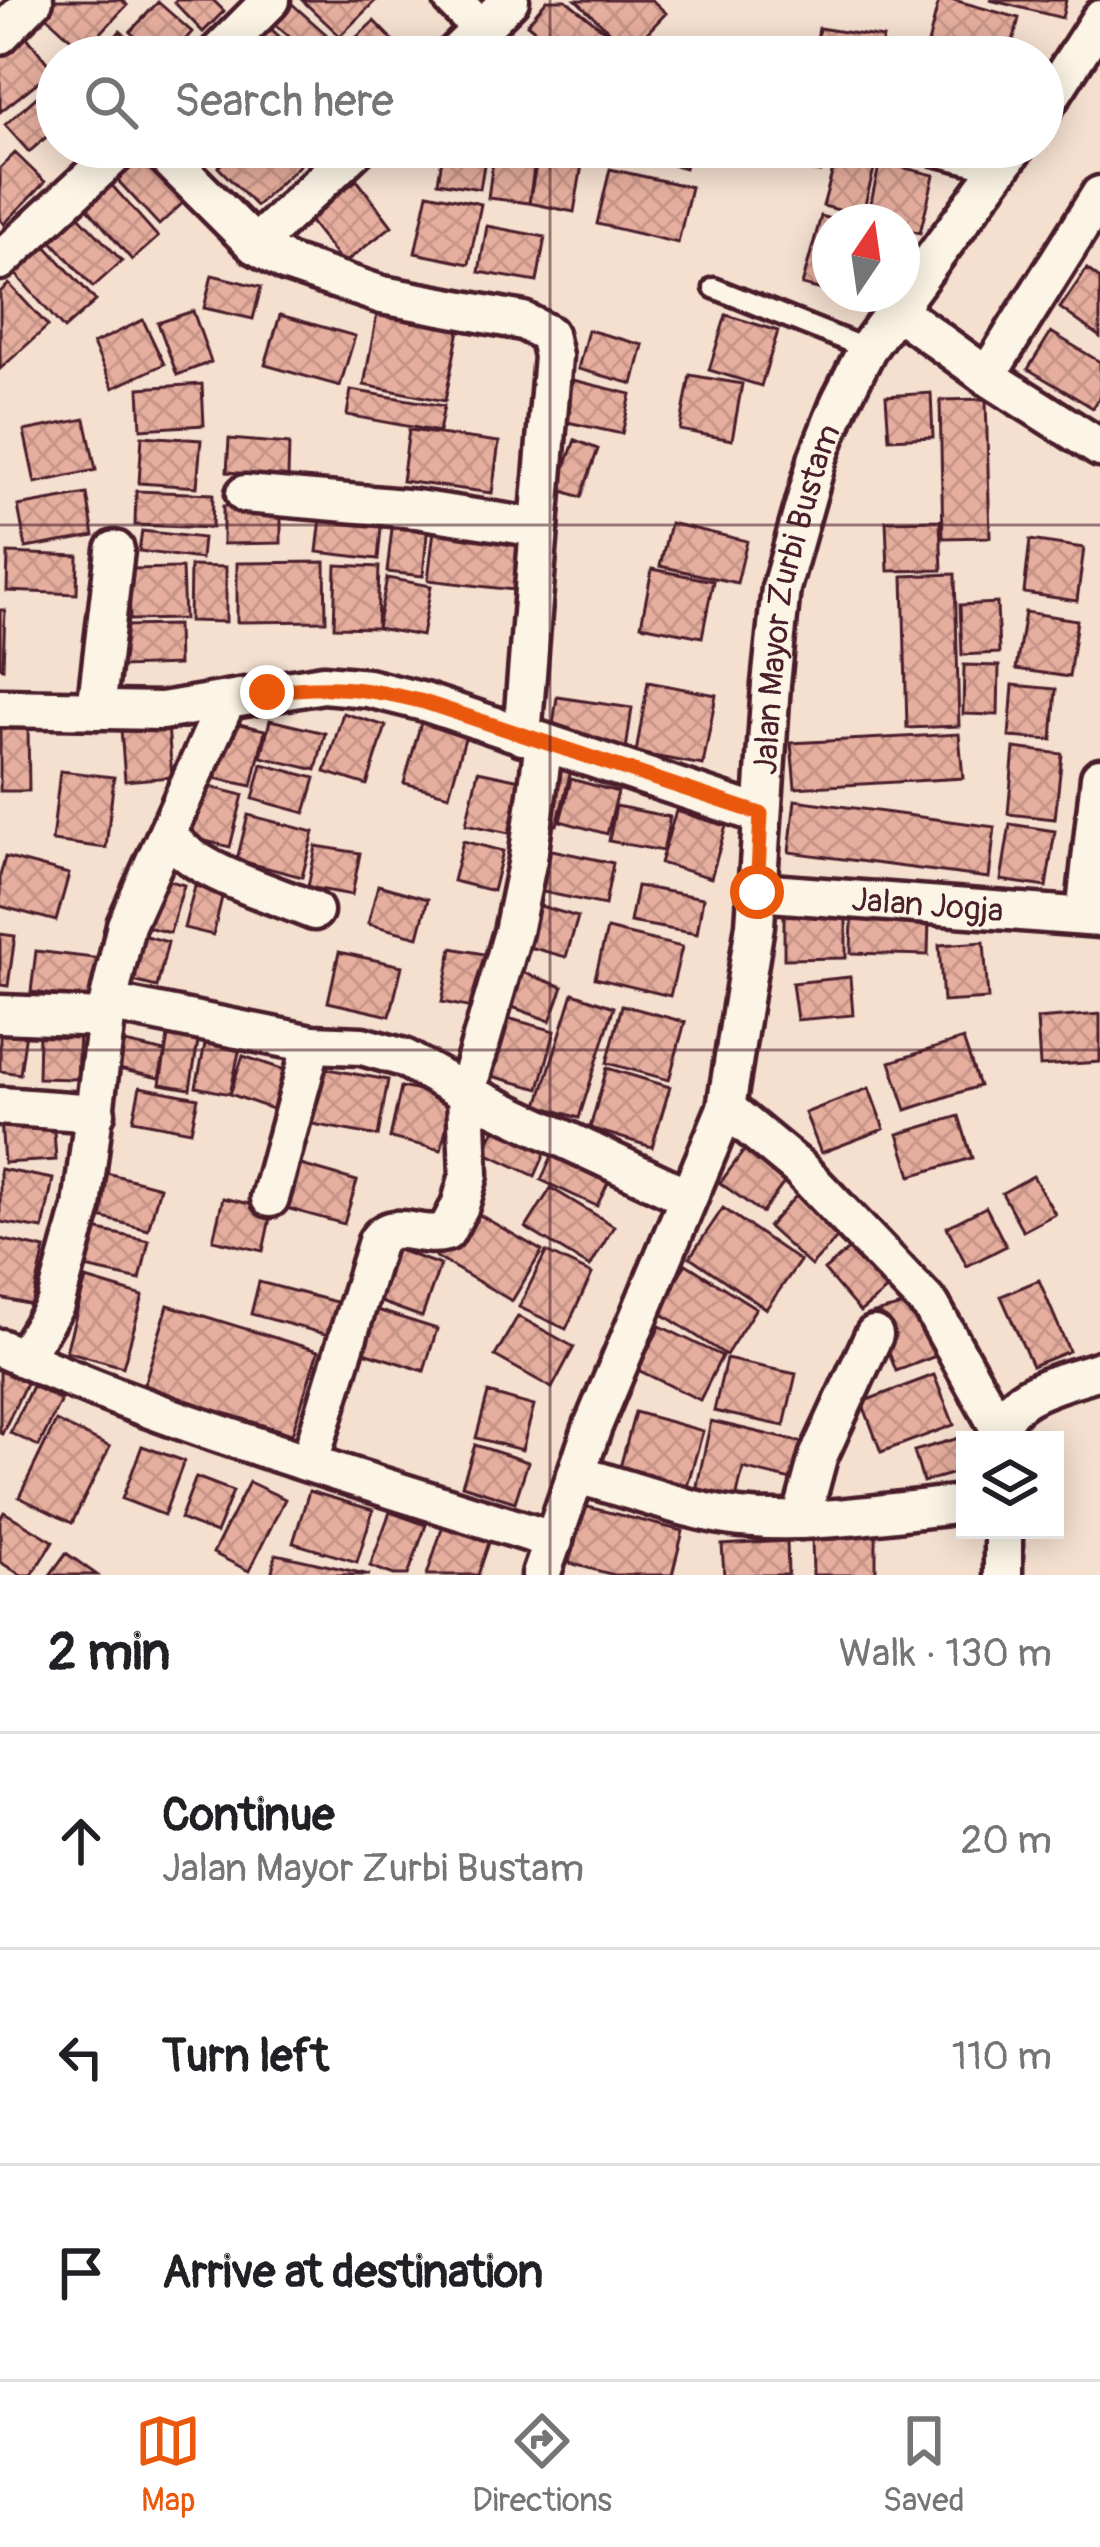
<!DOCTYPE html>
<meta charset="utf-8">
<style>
:root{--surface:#fff;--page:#f2f2f2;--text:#202124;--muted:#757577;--line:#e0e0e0;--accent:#ea580c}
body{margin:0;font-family:Pangolin,sans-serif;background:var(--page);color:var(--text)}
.controls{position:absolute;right:36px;bottom:36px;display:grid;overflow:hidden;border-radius:0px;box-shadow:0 6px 30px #0003}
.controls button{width:108px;height:108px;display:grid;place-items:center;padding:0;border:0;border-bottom:3px solid var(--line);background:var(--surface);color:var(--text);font:60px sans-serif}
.compass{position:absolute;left:812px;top:204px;width:108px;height:108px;border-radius:50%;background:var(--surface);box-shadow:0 6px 30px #0003;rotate:13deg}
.stop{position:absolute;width:36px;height:36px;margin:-27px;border:9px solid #ea580c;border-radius:50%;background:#fff}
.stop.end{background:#ea580c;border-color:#fff;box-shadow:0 3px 12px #0008}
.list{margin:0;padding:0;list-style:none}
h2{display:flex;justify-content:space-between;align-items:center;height:156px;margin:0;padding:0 48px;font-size:51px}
h2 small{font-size:39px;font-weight:400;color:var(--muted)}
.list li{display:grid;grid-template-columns:78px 1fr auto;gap:36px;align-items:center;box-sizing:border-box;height:216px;padding:0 48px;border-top:3px solid var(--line)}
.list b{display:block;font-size:45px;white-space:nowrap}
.list p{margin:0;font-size:39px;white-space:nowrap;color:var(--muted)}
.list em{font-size:39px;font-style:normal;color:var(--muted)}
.icon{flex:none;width:66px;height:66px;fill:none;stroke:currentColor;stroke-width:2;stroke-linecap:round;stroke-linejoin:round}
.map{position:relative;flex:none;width:1100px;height:1575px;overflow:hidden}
.search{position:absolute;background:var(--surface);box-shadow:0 6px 30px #0003;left:36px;right:36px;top:36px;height:132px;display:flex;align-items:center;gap:30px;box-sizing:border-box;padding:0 42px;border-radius:66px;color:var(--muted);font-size:45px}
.sheet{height:804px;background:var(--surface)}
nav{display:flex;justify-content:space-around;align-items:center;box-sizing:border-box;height:168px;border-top:3px solid var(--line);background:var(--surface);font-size:33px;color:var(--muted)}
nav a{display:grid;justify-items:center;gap:6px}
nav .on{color:var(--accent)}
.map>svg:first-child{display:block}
.building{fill:url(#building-cross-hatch);stroke:#4a1f2b;stroke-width:3}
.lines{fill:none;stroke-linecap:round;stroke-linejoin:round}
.lane-casing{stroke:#4a1f2b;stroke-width:27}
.street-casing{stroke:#4a1f2b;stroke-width:45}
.lane{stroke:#fcf5e5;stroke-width:18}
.street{stroke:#fcf5e5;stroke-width:36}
.route{stroke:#ea580c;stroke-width:15}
.grid{fill:none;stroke:#4a1f2b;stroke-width:3;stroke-opacity:0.55}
.labels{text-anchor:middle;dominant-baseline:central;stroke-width:9;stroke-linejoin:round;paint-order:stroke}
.street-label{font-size:33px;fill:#4a1f2b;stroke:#fcf5e5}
</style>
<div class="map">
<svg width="1100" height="1575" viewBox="0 0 1100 1575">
<defs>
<pattern id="building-cross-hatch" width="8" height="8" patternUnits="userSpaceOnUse" patternTransform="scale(3)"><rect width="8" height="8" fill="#e6ae9e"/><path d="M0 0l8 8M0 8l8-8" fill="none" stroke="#c79588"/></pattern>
</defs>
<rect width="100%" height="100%" fill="#f5e0d0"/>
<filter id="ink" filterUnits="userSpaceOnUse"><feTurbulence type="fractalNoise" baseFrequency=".00833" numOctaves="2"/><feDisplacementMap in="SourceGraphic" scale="24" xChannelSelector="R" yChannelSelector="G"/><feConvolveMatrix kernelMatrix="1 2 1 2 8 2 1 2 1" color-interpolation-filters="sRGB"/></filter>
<g filter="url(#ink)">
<path class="building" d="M 54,0 L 122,0 L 127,5 L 84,51 L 42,12 Z
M 176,0 L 213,0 L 224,11 L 203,32 L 174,2 Z
M 302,0 L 376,0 L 340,36 Z
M 547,0 L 566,0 L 615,39 L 600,57 L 568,57 L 527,24 Z
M 576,0 L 652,0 L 666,13 L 630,51 Z
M 939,0 L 954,0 L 1019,18 L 1009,57 L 976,57 L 928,44 Z
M 990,0 L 1066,0 L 1062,18 Z
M 158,2 L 192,32 L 170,57 L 158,57 L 130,32 Z
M 290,2 L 326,34 L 309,53 L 272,22 Z
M 374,21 L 409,57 L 356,57 L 346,47 Z
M 266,24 L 301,57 L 235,57 Z
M 819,28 L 883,38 L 879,57 L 814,57 Z
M 120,31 L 152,57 L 98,57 Z
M 26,36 L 53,70 L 0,112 L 0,57 Z
M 39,95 L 57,116 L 57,128 L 29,152 L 5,125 Z
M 185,147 L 223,147 L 201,166 Z
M 239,147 L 296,147 L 307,158 L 256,206 L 218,167 Z
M 444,147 L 487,147 L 480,189 L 438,182 Z
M 495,147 L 537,147 L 529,203 L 488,198 Z
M 621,147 L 690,147 L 685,168 L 619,152 Z
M 714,147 L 825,147 L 820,172 L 712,153 Z
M 137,150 L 184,202 L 159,225 L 111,173 Z
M 539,150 L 583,159 L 574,212 L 529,203 Z
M 838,151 L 876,161 L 862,216 L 823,206 Z
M 15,153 L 45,182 L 4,224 L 0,220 L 0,168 Z
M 880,162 L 934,175 L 920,233 L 902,228 L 902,222 L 867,220 Z
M 610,169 L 691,187 L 678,243 L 597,224 Z
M 357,180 L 392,226 L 343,264 L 307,218 Z
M 108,181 L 158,237 L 132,260 L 83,203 Z
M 428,193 L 481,204 L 469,264 L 415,253 Z
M 76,213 L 122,261 L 93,287 L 49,238 Z
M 821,216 L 842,222 L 830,222 L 830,292 L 802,285 Z
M 487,226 L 545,237 L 537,282 L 479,272 Z
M 44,244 L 96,301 L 64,329 L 13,271 Z
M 1087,269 L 1100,279 L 1100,337 L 1060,308 Z
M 212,275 L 261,287 L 253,319 L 204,308 Z
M 9,284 L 48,326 L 0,369 L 0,292 Z
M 193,311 L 211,362 L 177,375 L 158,323 Z
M 377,314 L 459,330 L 445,401 L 364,385 Z
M 280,315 L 355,336 L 340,386 L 265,365 Z
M 726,315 L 778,331 L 761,386 L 709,370 Z
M 143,320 L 164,364 L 113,388 L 93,344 Z
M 588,330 L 643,345 L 633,384 L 578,369 Z
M 1051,332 L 1100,362 L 1100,397 L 1093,408 L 1028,369 Z
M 690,375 L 742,384 L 732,440 L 680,430 Z
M 573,380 L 631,394 L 622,434 L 563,421 Z
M 202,384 L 204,425 L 141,429 L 139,388 Z
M 351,390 L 444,406 L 439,432 L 347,415 Z
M 931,393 L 933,437 L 889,439 L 886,396 Z
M 986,399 L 990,537 L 943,538 L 940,400 Z
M 85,419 L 96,470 L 35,483 L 24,431 Z
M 409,430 L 499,442 L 492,493 L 402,481 Z
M 142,436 L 201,440 L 197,487 L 139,483 Z
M 229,439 L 289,444 L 288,477 L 227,472 Z
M 575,440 L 598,449 L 581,497 L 557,489 Z
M 136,491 L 213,494 L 212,528 L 135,525 Z
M 87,494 L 94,536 L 26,548 L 18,506 Z
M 223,506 L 281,506 L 281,543 L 223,544 Z
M 322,509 L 382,517 L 378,559 L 317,552 Z
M 393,520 L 428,524 L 423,576 L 387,572 Z
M 940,520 L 942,570 L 888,571 L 886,521 Z
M 670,523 L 747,541 L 737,583 L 660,566 Z
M 434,530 L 520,540 L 514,590 L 428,580 Z
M 142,531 L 203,538 L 201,559 L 139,551 Z
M 1030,540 L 1084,548 L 1077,601 L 1024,593 Z
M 8,553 L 78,556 L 77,594 L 7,591 Z
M 325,562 L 326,621 L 237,622 L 237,563 Z
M 336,565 L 379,567 L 377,628 L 334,627 Z
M 190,566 L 226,567 L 226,622 L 189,621 Z
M 182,568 L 184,619 L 130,620 L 129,569 Z
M 652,569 L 713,581 L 702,637 L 641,625 Z
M 955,574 L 959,726 L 907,728 L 903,576 Z
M 387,578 L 431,586 L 422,636 L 377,628 Z
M 997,603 L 999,653 L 962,655 L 960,605 Z
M 0,610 L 5,610 L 3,668 L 0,667 Z
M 1025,612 L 1077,620 L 1069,677 L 1016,669 Z
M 177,625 L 178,665 L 122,667 L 121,626 Z
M 964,665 L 999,666 L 998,715 L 963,714 Z
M 648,682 L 716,695 L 703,765 L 636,753 Z
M 1013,685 L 1056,689 L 1052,740 L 1009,737 Z
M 557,697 L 632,708 L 626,750 L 551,739 Z
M 343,713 L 386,726 L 367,785 L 325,772 Z
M 422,719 L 467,731 L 449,795 L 404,783 Z
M 222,720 L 265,730 L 252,786 L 209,777 Z
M 270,720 L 325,733 L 316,770 L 261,757 Z
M 0,725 L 28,725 L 29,791 L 0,791 Z
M 168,725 L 172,777 L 125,781 L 121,729 Z
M 959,734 L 963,778 L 795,788 L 791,743 Z
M 1014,748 L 1062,754 L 1055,819 L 1008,814 Z
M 262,764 L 315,778 L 305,813 L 253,799 Z
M 547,764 L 571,771 L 557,825 L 533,819 Z
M 60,771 L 114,777 L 106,848 L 52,841 Z
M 478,771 L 520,780 L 509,833 L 466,824 Z
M 571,779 L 618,792 L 607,834 L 560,821 Z
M 202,785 L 243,795 L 230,847 L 189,837 Z
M 795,800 L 995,827 L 989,878 L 789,852 Z
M 616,806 L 670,817 L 663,851 L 609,841 Z
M 676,811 L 726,826 L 711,878 L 660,863 Z
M 248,815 L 314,832 L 302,877 L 237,860 Z
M 1010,824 L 1055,831 L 1046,887 L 1001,880 Z
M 463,841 L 503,851 L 493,891 L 453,881 Z
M 316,846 L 360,853 L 352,895 L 308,887 Z
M 538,847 L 613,863 L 605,905 L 529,889 Z
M 5,857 L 69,874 L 56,921 L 0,906 L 0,876 Z
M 153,876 L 184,885 L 170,933 L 139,925 Z
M 378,885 L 428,899 L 418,937 L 368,924 Z
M 195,886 L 223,893 L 213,935 L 184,928 Z
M 637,886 L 703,898 L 697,934 L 630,922 Z
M 530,903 L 578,917 L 566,957 L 518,944 Z
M 846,913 L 846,958 L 784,959 L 784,914 Z
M 852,917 L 929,919 L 928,955 L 851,953 Z
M 607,929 L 682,947 L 670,996 L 595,978 Z
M 135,933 L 168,942 L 157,987 L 124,979 Z
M 0,934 L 15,936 L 8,986 L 0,985 Z
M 984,942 L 988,999 L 943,1002 L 939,945 Z
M 452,948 L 494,956 L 483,1010 L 442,1002 Z
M 36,951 L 102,959 L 97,1000 L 31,992 Z
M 339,952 L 402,966 L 390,1016 L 328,1002 Z
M 519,971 L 563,987 L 550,1021 L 507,1005 Z
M 850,977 L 853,1015 L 797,1020 L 792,983 Z
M 573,993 L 614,1007 L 579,1118 L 538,1105 Z
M 622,1005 L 685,1022 L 669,1080 L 607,1063 Z
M 1100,1014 L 1100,1062 L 1040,1066 L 1037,1019 Z
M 504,1017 L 555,1031 L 539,1089 L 488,1075 Z
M 0,1022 L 27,1025 L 20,1074 L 0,1071 Z
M 170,1025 L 200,1030 L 190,1089 L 160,1084 Z
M 39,1030 L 79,1031 L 77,1079 L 38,1078 Z
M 208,1030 L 242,1038 L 230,1094 L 196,1087 Z
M 963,1039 L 979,1086 L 906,1110 L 890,1062 Z
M 125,1043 L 165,1052 L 159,1078 L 119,1069 Z
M 243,1056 L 288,1071 L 275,1110 L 230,1094 Z
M 317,1067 L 388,1080 L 378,1136 L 307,1123 Z
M 607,1068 L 670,1087 L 652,1147 L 590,1128 Z
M 140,1087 L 198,1098 L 191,1131 L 133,1120 Z
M 401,1087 L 453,1098 L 441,1150 L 390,1138 Z
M 869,1088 L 884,1129 L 821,1153 L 805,1113 Z
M 53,1116 L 56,1160 L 4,1163 L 1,1120 Z
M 501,1116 L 551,1140 L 535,1176 L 484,1152 Z
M 959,1116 L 972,1158 L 911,1176 L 898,1134 Z
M 559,1141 L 615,1168 L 597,1206 L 541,1180 Z
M 751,1141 L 792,1172 L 762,1213 L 720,1183 Z
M 294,1163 L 357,1181 L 344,1224 L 282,1207 Z
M 0,1169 L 53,1179 L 43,1229 L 0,1222 Z
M 103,1172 L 160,1187 L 148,1230 L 92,1215 Z
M 1033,1176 L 1055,1214 L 1023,1231 L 1002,1193 Z
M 805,1186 L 849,1225 L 811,1266 L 768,1227 Z
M 551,1188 L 614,1226 L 590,1267 L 526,1228 Z
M 223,1198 L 272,1209 L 263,1251 L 213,1240 Z
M 466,1207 L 542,1251 L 512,1301 L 436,1257 Z
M 986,1207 L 1006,1246 L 967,1266 L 947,1227 Z
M 723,1208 L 800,1261 L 766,1309 L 690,1257 Z
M 90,1228 L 149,1241 L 140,1280 L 81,1267 Z
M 0,1239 L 45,1249 L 32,1305 L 0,1298 Z
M 858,1242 L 894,1284 L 860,1312 L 824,1270 Z
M 390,1247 L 440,1265 L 422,1317 L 372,1299 Z
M 546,1252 L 592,1274 L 566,1329 L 519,1307 Z
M 686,1264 L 756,1308 L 726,1355 L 656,1310 Z
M 86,1279 L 143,1296 L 123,1367 L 66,1351 Z
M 1039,1280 L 1069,1351 L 1032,1366 L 1001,1296 Z
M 259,1282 L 340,1303 L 332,1336 L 251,1314 Z
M 915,1303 L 944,1353 L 896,1371 L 874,1313 Z
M 168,1305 L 318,1351 L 292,1434 L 143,1388 Z
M 377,1310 L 437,1329 L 424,1371 L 364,1352 Z
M 518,1316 L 574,1347 L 552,1388 L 495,1356 Z
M 660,1326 L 722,1356 L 700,1400 L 638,1370 Z
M 726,1359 L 796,1374 L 784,1426 L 714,1411 Z
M 0,1366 L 28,1379 L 2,1434 L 0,1433 Z
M 934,1375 L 954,1425 L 881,1452 L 862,1402 Z
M 32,1386 L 61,1400 L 39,1446 L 10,1433 Z
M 488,1393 L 534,1406 L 522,1450 L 476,1438 Z
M 635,1412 L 703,1431 L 686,1490 L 619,1471 Z
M 56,1421 L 110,1447 L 72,1523 L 19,1497 Z
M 711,1421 L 808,1444 L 799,1482 L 743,1468 L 735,1504 L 695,1495 Z
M 966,1436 L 965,1470 L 923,1482 L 914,1451 Z
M 475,1445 L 528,1462 L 515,1502 L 462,1485 Z
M 142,1446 L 184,1461 L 164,1515 L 122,1499 Z
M 196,1477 L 233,1491 L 216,1533 L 180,1519 Z
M 249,1482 L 285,1499 L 249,1571 L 213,1553 Z
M 309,1491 L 373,1510 L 357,1562 L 293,1543 Z
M 584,1506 L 683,1531 L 672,1575 L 614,1575 L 569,1563 Z
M 4,1512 L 53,1541 L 32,1575 L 21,1575 L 0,1562 L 0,1519 Z
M 390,1512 L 426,1525 L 408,1575 L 394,1575 L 370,1566 Z
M 445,1519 L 492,1534 L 478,1575 L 427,1575 Z
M 876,1535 L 876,1575 L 813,1575 L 812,1537 Z
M 787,1541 L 788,1575 L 724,1575 L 722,1545 Z
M 66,1553 L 97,1575 L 50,1575 Z
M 276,1554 L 370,1575 L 271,1575 Z"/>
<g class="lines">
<defs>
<path id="lane" d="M 714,288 L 867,349"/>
<g id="street">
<path d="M 453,0 L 481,29"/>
<path d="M 0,35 L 34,0"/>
<path d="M 214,57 L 271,0"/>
<path d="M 452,57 L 510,0"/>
<path d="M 1043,108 L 1100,19"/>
<path d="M 157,147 L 255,245 L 287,263 L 382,295 L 523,321 L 548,334 L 553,356 L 522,736"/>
<path d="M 938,147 L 1003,163"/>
<path d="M 255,245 L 358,147"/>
<path d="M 0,261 L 123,147"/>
<path d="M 896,310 L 987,376 L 1100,448"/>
<path d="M 987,376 L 1100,195"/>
<path d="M 245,494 L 416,509 L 539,528"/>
<path d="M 0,708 L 162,711 L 323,684 L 368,688 L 424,702 L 761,815"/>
<path d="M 96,710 L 115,550"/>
<path d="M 168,832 C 186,870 275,894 314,911"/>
<path id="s1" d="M 757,892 L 1100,918"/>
<path d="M 1085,916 L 1100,777"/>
<path d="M 108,1003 L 312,1044 L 362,1046 L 404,1058 L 466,1093 L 688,1197"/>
<path d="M 0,1014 L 106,1018"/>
<path d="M 0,1106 L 96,1113"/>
<path d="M 726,1108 L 799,1168 L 931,1306 L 999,1428"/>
<path d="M 270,1198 L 312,1044"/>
<path d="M 0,1348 C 177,1429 369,1480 554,1541"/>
<path d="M 23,1358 L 55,1305 L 82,1207 L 108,1003 L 126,925 L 227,700"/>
<path d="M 999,1440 C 999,1393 1065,1382 1100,1370"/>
<path d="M 310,1461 L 377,1241 C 394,1217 419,1240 446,1232 L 460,1206 L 469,1175 L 466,1093 L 513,932 L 528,859 L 544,743"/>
<path d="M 577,1475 C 631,1489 685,1511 740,1518 C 814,1526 892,1511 965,1504"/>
<path d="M 801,1520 L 818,1457 L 874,1335"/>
<path id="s2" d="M 541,1575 L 593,1426 L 726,1108 L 755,925 L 771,684 L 781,588 L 818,457 L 840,402 L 867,349 L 1015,147"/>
<path d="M 1003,1575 L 1003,1530"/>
</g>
</defs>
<use href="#lane" class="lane-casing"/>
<use href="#street" class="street-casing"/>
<use href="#lane" class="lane"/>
<use href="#street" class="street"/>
</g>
</g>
<g class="lines" filter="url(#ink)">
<path class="route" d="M 267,692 C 327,684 365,687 424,702 L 761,814 L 757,892"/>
</g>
<path class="grid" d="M 550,0 L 550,57M 550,147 L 550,1575M 0,525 L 1100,525M 0,1050 L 1100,1050"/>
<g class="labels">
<g class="street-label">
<text stroke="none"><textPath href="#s2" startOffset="1017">Jalan Mayor Zurbi Bustam</textPath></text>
<text stroke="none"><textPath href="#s1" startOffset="171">Jalan Jogja</textPath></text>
</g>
</g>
</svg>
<div class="controls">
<button><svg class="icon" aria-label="layers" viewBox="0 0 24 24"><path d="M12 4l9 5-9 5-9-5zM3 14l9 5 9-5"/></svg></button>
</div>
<svg class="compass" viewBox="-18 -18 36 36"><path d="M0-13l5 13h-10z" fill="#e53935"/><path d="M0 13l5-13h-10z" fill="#757577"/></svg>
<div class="stop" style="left:757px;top:892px"></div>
<div class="stop end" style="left:267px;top:692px"></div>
<div class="search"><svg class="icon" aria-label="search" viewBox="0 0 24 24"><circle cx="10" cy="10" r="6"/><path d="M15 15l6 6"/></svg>Search here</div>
</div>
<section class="sheet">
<h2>2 min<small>Walk · 130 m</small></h2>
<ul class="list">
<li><svg class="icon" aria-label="ahead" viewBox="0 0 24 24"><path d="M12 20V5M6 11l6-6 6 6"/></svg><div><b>Continue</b><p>Jalan Mayor Zurbi Bustam</p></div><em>20 m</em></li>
<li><svg class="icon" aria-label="left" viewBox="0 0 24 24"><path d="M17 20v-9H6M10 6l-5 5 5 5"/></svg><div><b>Turn left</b></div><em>110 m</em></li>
<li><svg class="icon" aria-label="arrive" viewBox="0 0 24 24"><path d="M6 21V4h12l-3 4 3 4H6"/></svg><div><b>Arrive at destination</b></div></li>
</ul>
</section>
<nav>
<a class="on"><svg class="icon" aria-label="map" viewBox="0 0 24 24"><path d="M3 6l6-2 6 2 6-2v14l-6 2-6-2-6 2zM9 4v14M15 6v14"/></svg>Map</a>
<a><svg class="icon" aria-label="directions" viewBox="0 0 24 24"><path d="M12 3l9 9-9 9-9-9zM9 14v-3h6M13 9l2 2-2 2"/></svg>Directions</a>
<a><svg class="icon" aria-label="saved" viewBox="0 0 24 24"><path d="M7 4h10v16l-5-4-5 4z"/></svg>Saved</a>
</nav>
